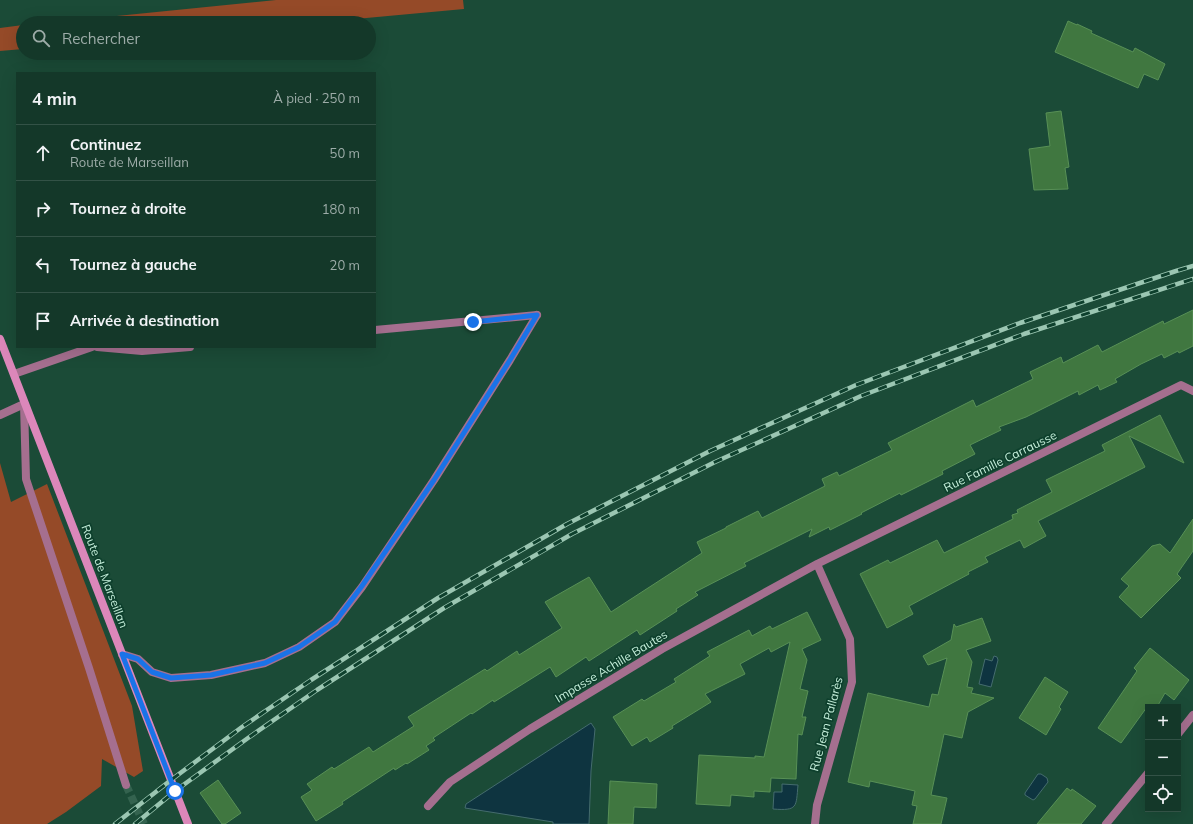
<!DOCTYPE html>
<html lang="fr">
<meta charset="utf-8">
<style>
:root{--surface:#143829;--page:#214335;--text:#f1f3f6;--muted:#9daca8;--line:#335246}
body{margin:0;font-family:Mulish,sans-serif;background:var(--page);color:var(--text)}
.controls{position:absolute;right:12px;bottom:12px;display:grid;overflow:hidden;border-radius:0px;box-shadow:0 4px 16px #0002}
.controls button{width:36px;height:36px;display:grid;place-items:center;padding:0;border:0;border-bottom:1px solid var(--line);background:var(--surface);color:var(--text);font:20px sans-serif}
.stop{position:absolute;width:12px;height:12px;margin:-9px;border:3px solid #1a73e8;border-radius:50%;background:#fff}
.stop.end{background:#1a73e8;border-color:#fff;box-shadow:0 1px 4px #0008}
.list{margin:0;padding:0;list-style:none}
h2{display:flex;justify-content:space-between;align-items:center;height:52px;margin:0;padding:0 16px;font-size:17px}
h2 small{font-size:13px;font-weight:400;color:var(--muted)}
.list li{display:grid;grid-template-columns:26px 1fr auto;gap:12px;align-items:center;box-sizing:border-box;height:56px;padding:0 16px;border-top:1px solid var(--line)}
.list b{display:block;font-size:15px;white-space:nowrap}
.list p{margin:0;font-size:13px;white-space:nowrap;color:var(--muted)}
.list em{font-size:13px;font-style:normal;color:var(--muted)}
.icon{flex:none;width:22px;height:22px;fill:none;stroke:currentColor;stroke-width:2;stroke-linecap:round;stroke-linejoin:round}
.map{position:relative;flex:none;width:1193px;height:824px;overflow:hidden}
.search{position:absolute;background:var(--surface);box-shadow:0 4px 16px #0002;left:16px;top:16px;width:360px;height:44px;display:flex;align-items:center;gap:10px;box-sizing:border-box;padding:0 14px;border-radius:22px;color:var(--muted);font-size:15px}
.panel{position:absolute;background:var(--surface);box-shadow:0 4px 16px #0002;left:16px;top:72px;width:360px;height:276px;border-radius:0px}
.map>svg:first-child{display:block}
.green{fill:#954a28}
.water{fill:#0e3440;stroke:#456c6e}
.building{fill:#407740;stroke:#589056}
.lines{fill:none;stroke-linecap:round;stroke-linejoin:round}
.street-tunnel{stroke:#34634f;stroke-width:8;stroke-dasharray:8 4;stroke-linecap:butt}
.lane{stroke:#a56f8f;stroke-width:8}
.street{stroke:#a56f8f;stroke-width:8}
.secondary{stroke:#dc87ba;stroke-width:8}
.rail-casing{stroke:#9bc6b2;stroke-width:4.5}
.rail{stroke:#0e402d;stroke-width:3;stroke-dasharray:9;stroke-linecap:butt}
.route{stroke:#1a73e8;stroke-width:5}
.labels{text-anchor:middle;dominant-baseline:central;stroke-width:3.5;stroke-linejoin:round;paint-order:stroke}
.street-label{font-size:12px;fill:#c5eeda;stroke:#0e402d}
</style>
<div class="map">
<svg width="1193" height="824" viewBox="0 0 1193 824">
<rect width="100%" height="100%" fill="#1b4b37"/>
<path class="green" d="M 276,0 L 463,0 L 464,9 L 312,23 L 47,23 Z
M 23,25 L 23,49 L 0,51 L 0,28 Z
M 0,463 L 11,502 L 47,484 L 132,706 L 143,771 L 134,777 L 102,759 L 101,786 L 66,812 L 47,824 L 0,824 Z"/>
<path class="water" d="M 994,656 L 997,657 L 998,660 L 991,687 L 979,684 L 985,659 L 992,661 Z
M 591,723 L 595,729 L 591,771 L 589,824 L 553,824 L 553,822 L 465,808 L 466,804 Z
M 1038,774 L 1041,774 L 1047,778 L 1048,782 L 1035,799 L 1033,800 L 1025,795 L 1025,793 Z
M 782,784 L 798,785 C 796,807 798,811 773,809 L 774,792 L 782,792 Z"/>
<path class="building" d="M 1068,21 L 1077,25 L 1077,24 L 1092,31 L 1091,33 L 1133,52 L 1135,48 L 1165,64 L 1158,80 L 1144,74 L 1138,88 L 1055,52 Z
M 1061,111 L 1069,167 L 1065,168 L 1068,189 L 1034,190 L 1029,149 L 1050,146 L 1046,113 Z
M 1193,310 L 1193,346 L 1179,353 L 1178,351 L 1164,358 L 1162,354 L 1141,364 L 1115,379 L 1117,382 L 1100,390 L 1098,385 L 1079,395 L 1078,391 L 1026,417 L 999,427 L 1001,430 L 970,445 L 975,454 L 942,471 L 943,474 L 901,495 L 900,493 L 861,513 L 862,514 L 830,530 L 829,527 L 809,537 L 812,529 L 744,563 L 746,566 L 695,592 L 698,595 L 676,609 L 677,611 L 640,635 L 637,630 L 589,661 L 586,657 L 556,677 L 550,667 L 494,702 L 493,700 L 472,714 L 471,713 L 433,738 L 435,740 L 426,746 L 429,750 L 407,764 L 406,763 L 395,770 L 394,768 L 342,802 L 343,804 L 316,821 L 301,797 L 312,790 L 307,784 L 332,767 L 334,769 L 369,747 L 373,752 L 414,726 L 408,717 L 485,669 L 487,671 L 517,651 L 519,655 L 562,628 L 545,602 L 589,577 L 611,612 L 702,553 L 697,542 L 726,528 L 726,527 L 758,511 L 762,518 L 825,486 L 822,479 L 837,472 L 839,476 L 892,450 L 888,443 L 973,400 L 976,407 L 1033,379 L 1030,372 L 1061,357 L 1063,363 L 1098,345 L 1102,352 L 1163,321 L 1164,324 Z
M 1160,415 L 1184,463 L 1129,436 L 1145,467 L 1038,521 L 1046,536 L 1024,548 L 1020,540 L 985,557 L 988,562 L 968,572 L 969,574 L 909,606 L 913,614 L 887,628 L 860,574 L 888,560 L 890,563 L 937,540 L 944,553 L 1013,519 L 1012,515 L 1018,513 L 1017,510 L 1052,492 L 1046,480 L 1105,451 L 1102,445 Z
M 1193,519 L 1193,551 L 1177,574 L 1181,578 L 1141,618 L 1119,597 L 1129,586 L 1121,579 L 1152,546 L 1160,544 L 1170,553 Z
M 807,612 L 821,640 L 802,649 L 807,660 L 800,689 L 808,691 L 802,717 L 806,717 L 802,735 L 798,734 L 796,779 L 771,778 L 770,792 L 754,791 L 754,797 L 731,795 L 730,806 L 696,804 L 699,755 L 755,758 L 755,756 L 764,757 L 790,642 L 771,652 L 769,648 L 740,664 L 745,674 L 705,694 L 711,702 L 672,726 L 673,728 L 650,742 L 647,737 L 632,746 L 613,717 L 642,699 L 644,701 L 676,682 L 674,679 L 710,656 L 707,652 L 749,630 L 752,636 L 770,626 L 772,629 Z
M 982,618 L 991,641 L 966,650 L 972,662 L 967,687 L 973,688 L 971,693 L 994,698 L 968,712 L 962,738 L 944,734 L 931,795 L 947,798 L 941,824 L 913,824 L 917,806 L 912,805 L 915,791 L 870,781 L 869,787 L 848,782 L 868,693 L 929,707 L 932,694 L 938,695 L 947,658 L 928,665 L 923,656 L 951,640 L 954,624 L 956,627 Z
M 1150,648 L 1189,680 L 1174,700 L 1165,693 L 1157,707 L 1147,707 L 1121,743 L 1098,728 L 1137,671 L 1134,668 Z
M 1045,677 L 1068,692 L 1059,707 L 1061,709 L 1046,735 L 1019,718 Z
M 218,780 L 241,813 L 225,824 L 222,824 L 200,793 Z
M 610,781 L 657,784 L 656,808 L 634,807 L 633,824 L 608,824 Z
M 1067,788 L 1071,791 L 1072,789 L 1096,806 L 1081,824 L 1037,824 Z"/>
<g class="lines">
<path class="street-tunnel" d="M 126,785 L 144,824"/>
<path class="lane" d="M 0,415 L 24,404
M 122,654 L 138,659 L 152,672 L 171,678 L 211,675 L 265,663 L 299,647 L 335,622 L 362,587 L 434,480 L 510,360 L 537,315"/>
<path class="street" d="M 375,330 L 537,315
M 97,347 L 142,351 L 190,347
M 14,374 L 92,347
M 24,404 L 26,479 L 89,668 L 126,785
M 1178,734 L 1193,715
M 428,806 L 450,782 L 530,729 L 662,649 L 817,564 L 1181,385 L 1193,391
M 815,824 L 817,805 L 852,682 L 850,639 L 817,564
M 1106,824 L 1148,773"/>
<path class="secondary" d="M 0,339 L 188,824"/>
<defs>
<path id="rail" d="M 115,824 L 171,780 L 242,727 L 311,680 L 438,598 L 567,524 L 710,451 L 856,385 L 1020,323 L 1176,271 L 1193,266
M 135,824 L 175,791 L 248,738 L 317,690 L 444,608 L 572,534 L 715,462 L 861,396 L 1024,334 L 1193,279"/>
</defs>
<use href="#rail" class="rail-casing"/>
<use href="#rail" class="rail"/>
</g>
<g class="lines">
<path class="route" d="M 175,791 L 122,654 L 138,659 L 152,672 L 171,678 L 211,675 L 265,663 L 299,647 L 335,622 L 362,586 L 434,480 L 510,360 L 537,315 L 473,322"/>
</g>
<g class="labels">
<g class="street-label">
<text transform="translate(1000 461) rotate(-26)">Rue Famille Carrausse</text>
<text transform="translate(105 576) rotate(69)">Route de Marseillan</text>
<text transform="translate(611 666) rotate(-31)">Impasse Achille Bautes</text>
<text transform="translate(826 724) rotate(-75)">Rue Jean Pallarès</text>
</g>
</g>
</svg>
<div class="controls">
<button>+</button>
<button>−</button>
<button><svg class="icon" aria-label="locate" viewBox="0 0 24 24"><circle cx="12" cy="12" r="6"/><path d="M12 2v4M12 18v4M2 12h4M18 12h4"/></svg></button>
</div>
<div class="stop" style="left:175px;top:791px"></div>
<div class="stop end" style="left:473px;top:322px"></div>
<div class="search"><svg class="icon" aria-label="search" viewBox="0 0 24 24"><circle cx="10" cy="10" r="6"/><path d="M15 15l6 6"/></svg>Rechercher</div>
<section class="panel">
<h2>4 min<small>À pied · 250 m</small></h2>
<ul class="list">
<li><svg class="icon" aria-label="ahead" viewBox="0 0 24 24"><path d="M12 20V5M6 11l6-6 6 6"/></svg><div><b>Continuez</b><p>Route de Marseillan</p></div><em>50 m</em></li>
<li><svg class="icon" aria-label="right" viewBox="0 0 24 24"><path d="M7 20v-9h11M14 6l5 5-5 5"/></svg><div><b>Tournez à droite</b></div><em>180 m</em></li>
<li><svg class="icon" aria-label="left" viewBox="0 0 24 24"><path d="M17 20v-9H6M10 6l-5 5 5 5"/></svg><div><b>Tournez à gauche</b></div><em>20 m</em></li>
<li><svg class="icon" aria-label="arrive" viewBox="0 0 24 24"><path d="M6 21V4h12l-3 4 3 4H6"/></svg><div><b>Arrivée à destination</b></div></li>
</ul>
</section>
</div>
